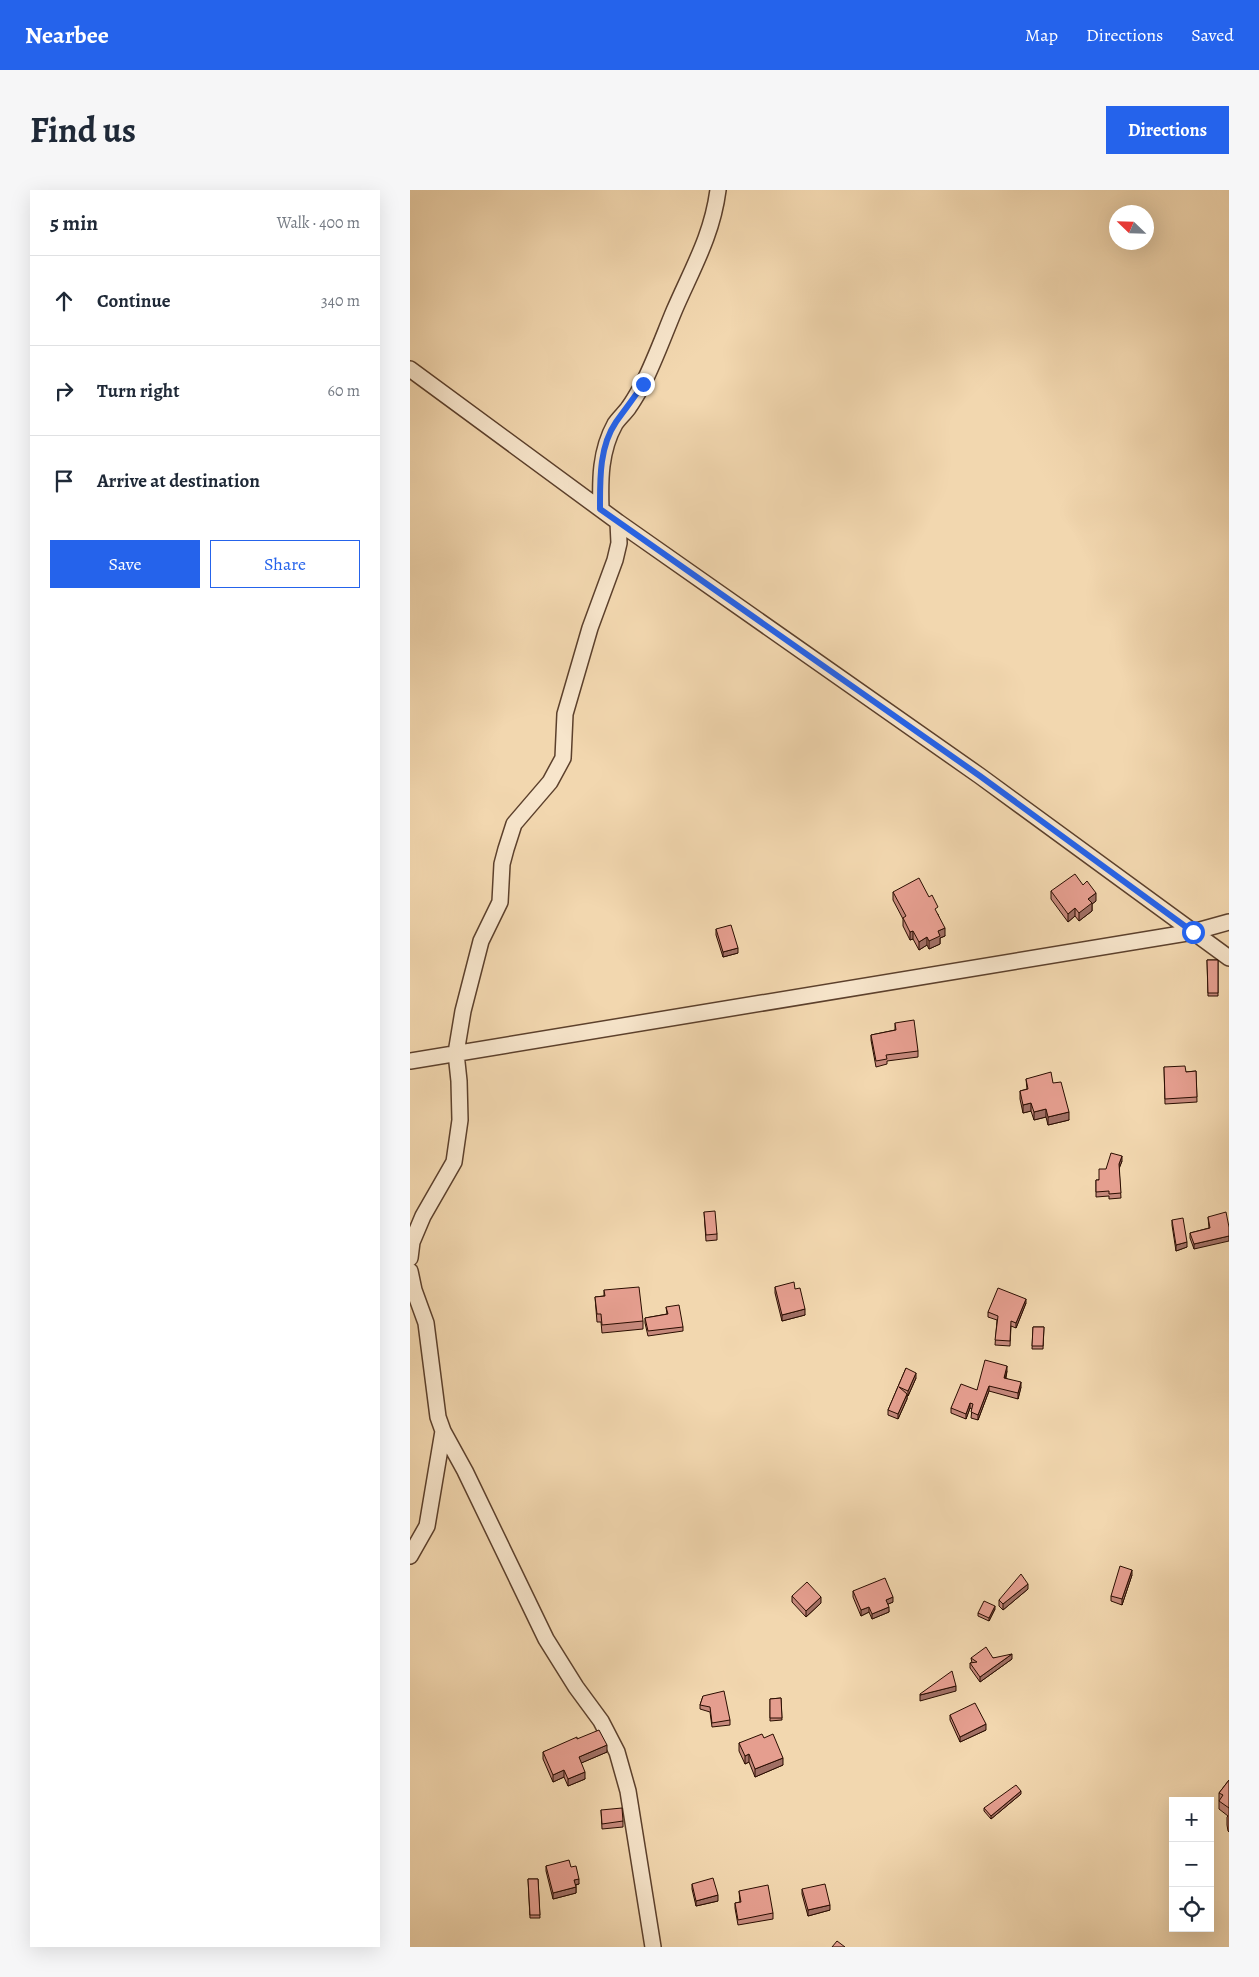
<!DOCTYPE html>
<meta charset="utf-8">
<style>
:root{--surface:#fff;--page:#f6f6f7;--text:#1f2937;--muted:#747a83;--line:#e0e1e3;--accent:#2563eb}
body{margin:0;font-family:Alegreya,serif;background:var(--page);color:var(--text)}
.controls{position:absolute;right:15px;bottom:15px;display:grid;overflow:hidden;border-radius:0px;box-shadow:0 5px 20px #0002}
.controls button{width:45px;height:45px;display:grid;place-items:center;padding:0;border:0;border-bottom:1px solid var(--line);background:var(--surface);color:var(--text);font:25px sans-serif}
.compass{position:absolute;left:699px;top:15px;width:45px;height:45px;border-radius:50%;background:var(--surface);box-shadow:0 5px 20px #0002;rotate:293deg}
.stop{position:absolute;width:15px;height:15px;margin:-11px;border:4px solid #2563eb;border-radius:50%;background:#fff}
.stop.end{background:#2563eb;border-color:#fff;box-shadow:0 1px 5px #0008}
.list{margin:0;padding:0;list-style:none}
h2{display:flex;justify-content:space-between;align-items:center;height:65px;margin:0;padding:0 20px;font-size:21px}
h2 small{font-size:16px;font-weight:400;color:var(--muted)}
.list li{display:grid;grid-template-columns:32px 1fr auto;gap:15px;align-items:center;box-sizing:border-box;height:90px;padding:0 20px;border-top:1px solid var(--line)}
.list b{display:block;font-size:19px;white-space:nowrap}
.list em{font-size:16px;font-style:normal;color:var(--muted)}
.actions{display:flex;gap:10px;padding:15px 20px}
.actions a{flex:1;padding:11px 0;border:1px solid var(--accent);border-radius:0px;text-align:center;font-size:18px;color:var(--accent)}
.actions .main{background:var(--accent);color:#fff}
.icon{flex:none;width:28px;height:28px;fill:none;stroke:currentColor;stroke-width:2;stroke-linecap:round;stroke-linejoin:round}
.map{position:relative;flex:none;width:819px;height:1757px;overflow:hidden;border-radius:0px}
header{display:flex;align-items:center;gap:30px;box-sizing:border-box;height:70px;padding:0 25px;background:var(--accent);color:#fff}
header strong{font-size:24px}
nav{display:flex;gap:28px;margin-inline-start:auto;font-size:18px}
.intro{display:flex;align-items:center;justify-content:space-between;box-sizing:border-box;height:120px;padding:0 30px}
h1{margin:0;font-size:35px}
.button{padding:12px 22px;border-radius:0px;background:var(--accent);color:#fff;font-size:18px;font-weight:700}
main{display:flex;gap:30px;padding:0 30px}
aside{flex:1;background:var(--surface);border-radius:0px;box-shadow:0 5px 20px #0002}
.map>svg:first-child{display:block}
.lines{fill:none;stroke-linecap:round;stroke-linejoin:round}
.street-casing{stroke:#5c402c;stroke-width:18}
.street{stroke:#f7e5cb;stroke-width:15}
.wall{fill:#c5887b;stroke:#2a0d00}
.shaded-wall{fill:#a06f64;stroke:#2a0d00}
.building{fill:#e59e8f;stroke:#2a0d00}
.route{stroke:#2563eb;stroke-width:6}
</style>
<header>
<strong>Nearbee</strong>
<nav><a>Map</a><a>Directions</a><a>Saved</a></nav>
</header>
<div class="intro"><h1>Find us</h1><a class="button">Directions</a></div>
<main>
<aside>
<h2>5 min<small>Walk · 400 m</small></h2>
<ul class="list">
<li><svg class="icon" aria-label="ahead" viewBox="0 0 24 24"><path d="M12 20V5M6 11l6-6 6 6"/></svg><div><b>Continue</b></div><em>340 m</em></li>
<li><svg class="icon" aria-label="right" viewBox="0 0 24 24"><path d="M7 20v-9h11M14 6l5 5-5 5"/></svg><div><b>Turn right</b></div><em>60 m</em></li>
<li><svg class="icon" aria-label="arrive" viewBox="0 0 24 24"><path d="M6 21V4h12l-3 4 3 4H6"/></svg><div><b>Arrive at destination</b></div></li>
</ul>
<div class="actions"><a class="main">Save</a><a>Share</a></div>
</aside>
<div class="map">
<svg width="819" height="1757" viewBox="0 0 819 1757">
<rect width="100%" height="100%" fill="#f2d7af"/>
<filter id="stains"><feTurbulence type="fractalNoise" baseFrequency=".004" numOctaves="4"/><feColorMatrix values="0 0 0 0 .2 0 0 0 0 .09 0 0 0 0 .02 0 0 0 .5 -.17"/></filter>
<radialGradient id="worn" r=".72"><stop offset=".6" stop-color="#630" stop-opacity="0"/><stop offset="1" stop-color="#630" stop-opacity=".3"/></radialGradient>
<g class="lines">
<defs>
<path id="street" d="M 0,179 L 208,332 L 570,586 L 819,768
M 191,319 C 190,290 190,261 205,234 C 209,228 215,223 219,217 C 224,210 229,201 233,194 C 245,170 254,145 264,121 C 282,79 302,46 308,0
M 0,871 L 783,742 L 819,732
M 0,1068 L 2,1052 L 13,1026 L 44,972 L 50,930 L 49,891 L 46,863 L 53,821 L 71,751 L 90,712 L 92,674 L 96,659 L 104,634 L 140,592 L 153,568 L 155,524 L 180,438 L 205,370 L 209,353 L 208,332
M 0,1081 L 4,1100 L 16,1133 L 28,1227 L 33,1241 L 55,1281 L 136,1449 L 166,1497 L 191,1531 L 207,1562 L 218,1601 L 243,1757
M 0,1366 L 17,1336 L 33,1241"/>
</defs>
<use href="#street" class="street-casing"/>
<use href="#street" class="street"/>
</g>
<path class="wall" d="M 641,701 L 686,711 L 682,714 L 682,721 L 669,731 L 665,726 L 658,732 L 641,709 Z
M 483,702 L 528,724 L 535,746 L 530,748 L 530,754 L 519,759 L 517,755 L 509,760 L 503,749 L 500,750 L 493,736 L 493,729 L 483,710 Z
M 306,739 L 328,763 L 313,767 L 306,745 Z
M 797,770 L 808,770 L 808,806 L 798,806 Z
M 485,833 L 508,861 L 508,867 L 477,871 L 477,874 L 466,877 L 461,850 L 461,845 L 485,840 Z
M 754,877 L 776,882 L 786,881 L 787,912 L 755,914 Z
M 616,889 L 643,893 L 659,930 L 638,935 L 636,927 L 624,930 L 621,921 L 613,923 L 610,909 L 610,901 L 617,899 Z
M 712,971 L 709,978 L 711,1008 L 699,1009 L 699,1006 L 686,1007 L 686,990 L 689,990 L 696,979 Z
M 294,1022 L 307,1044 L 307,1050 L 296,1051 Z
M 798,1027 L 819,1037 L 784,1059 L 780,1048 L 780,1043 L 799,1038 Z
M 762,1030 L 777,1057 L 766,1061 L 762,1035 Z
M 365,1097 L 385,1099 L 395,1125 L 372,1131 L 365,1103 Z
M 194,1100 L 233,1131 L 233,1139 L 192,1143 L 191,1132 L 187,1132 L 185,1107 L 194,1106 Z
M 616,1113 L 606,1138 L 601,1136 L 600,1156 L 585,1155 L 587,1130 L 578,1127 L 578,1122 Z
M 256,1117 L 273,1137 L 273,1141 L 238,1146 L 235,1133 L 235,1128 L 257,1124 Z
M 623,1137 L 634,1137 L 633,1159 L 622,1159 Z
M 496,1178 L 506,1188 L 498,1206 L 497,1206 L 497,1209 L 488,1229 L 478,1225 L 478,1220 Z
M 597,1181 L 596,1188 L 611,1197 L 608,1209 L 579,1201 L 568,1230 L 561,1228 L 562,1219 L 560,1218 L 556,1229 L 541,1223 L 541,1218 L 567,1200 Z
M 722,1385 L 712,1415 L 701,1411 L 701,1406 Z
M 618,1399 L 593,1420 L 589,1416 L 589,1410 Z
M 443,1401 L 483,1412 L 478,1414 L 479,1422 L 462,1429 L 459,1422 L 451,1426 L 443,1407 Z
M 382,1406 L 411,1413 L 396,1427 L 382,1412 Z
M 585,1419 L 579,1431 L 568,1426 L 568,1423 Z
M 561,1468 L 583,1468 L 602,1469 L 570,1492 L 560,1478 L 560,1473 L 562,1473 Z
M 293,1506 L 320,1530 L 320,1535 L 302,1537 L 300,1522 L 290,1519 L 290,1515 Z
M 371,1508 L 372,1530 L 360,1531 L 360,1509 Z
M 540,1525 L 576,1540 L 550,1552 L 540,1530 Z
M 354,1548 L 373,1575 L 345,1587 L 339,1572 L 335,1574 L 329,1561 L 329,1553 Z
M 167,1549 L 197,1562 L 171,1573 L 175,1589 L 158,1596 L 154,1587 L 143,1592 L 133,1569 L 133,1562 Z
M 819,1590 L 819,1642 L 818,1641 L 817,1635 L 817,1627 L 818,1626 L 809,1619 L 809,1603 Z
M 611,1604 L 581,1629 L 574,1621 L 574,1618 Z
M 191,1620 L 213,1631 L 213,1637 L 192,1639 Z
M 136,1676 L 161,1677 L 169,1694 L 166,1695 L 166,1703 L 143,1709 L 136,1681 Z
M 118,1689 L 128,1689 L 130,1728 L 120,1728 Z
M 282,1694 L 308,1711 L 286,1716 L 282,1699 Z
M 392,1699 L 420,1720 L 398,1726 L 392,1704 Z
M 329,1701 L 363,1723 L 363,1729 L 328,1735 L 325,1718 L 325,1713 L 330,1712 Z"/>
<path class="shaded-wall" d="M 686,703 L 686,711 L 682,714 L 682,721 L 669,731 L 669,723 L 678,709 Z
M 665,718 L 665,726 L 658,732 L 658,724 Z
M 535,738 L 535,746 L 530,748 L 530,754 L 519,759 L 519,751 L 528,741 Z
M 503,741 L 503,749 L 500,750 L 500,742 Z
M 517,747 L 517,755 L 509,760 L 509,752 Z
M 328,758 L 328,763 L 313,767 L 313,762 Z
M 621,913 L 621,921 L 613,923 L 613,915 Z
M 636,919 L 636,927 L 624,930 L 624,922 Z
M 659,922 L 659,930 L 638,935 L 638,927 Z
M 712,966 L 712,971 L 709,979 L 709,974 Z
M 819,1046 L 819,1051 L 784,1059 L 784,1054 Z
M 777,1052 L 777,1057 L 766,1061 L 766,1055 Z
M 616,1109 L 616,1113 L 606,1138 L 606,1133 Z
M 395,1119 L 395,1125 L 372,1131 L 372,1125 Z
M 597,1176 L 597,1181 L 594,1193 L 594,1188 Z
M 506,1183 L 506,1188 L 498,1206 L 498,1201 Z
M 611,1192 L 611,1197 L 608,1209 L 608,1203 Z
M 579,1196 L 579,1201 L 568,1230 L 568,1225 Z
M 497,1204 L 497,1209 L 488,1229 L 488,1224 Z
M 560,1213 L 560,1218 L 556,1229 L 556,1224 Z
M 722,1380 L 722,1385 L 712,1415 L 712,1409 Z
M 618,1394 L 618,1399 L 593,1420 L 593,1414 Z
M 411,1407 L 411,1413 L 396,1427 L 396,1421 Z
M 483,1407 L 483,1412 L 476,1415 L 476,1410 Z
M 585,1416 L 585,1419 L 579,1431 L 579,1428 Z
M 459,1417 L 459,1422 L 451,1426 L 451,1420 Z
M 479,1417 L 479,1422 L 462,1429 L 462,1424 Z
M 602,1464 L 602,1469 L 570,1492 L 570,1487 Z
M 546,1496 L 546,1501 L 510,1511 L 510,1505 Z
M 576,1534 L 576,1540 L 550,1552 L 550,1547 Z
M 197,1555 L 197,1562 L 169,1574 L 169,1567 Z
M 339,1564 L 339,1572 L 335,1574 L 335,1566 Z
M 373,1568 L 373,1575 L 345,1587 L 345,1579 Z
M 154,1580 L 154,1587 L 143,1592 L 143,1585 Z
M 175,1582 L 175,1589 L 158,1596 L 158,1589 Z
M 611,1601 L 611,1604 L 581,1629 L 581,1626 Z
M 169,1689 L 169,1694 L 164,1695 L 164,1690 Z
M 166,1697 L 166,1703 L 143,1709 L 143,1703 Z
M 308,1705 L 308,1711 L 286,1716 L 286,1711 Z
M 420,1715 L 420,1720 L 398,1726 L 398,1720 Z"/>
<path class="building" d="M 665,684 L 673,695 L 677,691 L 686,703 L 678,709 L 682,713 L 669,723 L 665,718 L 658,724 L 641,701 Z
M 509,688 L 519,707 L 522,705 L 528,717 L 525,719 L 535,738 L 528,741 L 530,746 L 519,751 L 517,747 L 509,752 L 503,741 L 500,742 L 493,728 L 496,726 L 483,702 Z
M 321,735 L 328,758 L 313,762 L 306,739 Z
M 797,770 L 808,770 L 808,803 L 798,803 Z
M 504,830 L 508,861 L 476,865 L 477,869 L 466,871 L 461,845 L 486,840 L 485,833 Z
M 775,876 L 776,882 L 786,881 L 787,907 L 755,909 L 754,877 Z
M 641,882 L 643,893 L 651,892 L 659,922 L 638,927 L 636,919 L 624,922 L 621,913 L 613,915 L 610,901 L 618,899 L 616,889 Z
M 701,963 L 712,966 L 709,974 L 711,1003 L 699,1004 L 699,1001 L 686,1002 L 686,990 L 689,990 L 689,979 L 696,979 Z
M 305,1021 L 307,1044 L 296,1045 L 294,1022 Z
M 816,1022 L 819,1037 L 819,1046 L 784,1054 L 780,1043 L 800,1038 L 798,1027 Z
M 773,1028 L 777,1052 L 766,1055 L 762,1030 Z
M 384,1092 L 385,1099 L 390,1098 L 395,1119 L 372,1125 L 365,1097 Z
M 229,1097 L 233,1131 L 192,1135 L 191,1124 L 187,1124 L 185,1107 L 195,1106 L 194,1100 Z
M 588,1098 L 616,1109 L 606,1133 L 601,1131 L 600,1151 L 585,1150 L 588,1126 L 578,1122 Z
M 269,1115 L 273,1137 L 238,1141 L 235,1128 L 258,1124 L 256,1117 Z
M 623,1137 L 634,1137 L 633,1156 L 622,1156 Z
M 575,1170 L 597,1176 L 594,1188 L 611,1192 L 608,1203 L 579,1196 L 568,1225 L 561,1222 L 563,1214 L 560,1213 L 556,1224 L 541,1218 L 551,1194 L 567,1200 Z
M 496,1178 L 506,1183 L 498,1201 L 489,1197 L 497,1204 L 488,1224 L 478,1220 Z
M 710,1376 L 722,1380 L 712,1409 L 701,1406 Z
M 611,1384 L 618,1394 L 593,1414 L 589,1410 Z
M 475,1388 L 483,1407 L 476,1410 L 479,1417 L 462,1424 L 459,1417 L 451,1420 L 443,1401 Z
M 397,1392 L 411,1407 L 396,1421 L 382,1406 Z
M 574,1411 L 585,1416 L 579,1428 L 568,1423 Z
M 576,1457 L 583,1468 L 602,1464 L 570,1487 L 560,1473 L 567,1472 L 561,1468 Z
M 542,1481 L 546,1496 L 510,1505 L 510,1504 Z
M 314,1501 L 320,1530 L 302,1533 L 300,1517 L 290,1515 L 293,1506 Z
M 371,1508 L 372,1528 L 360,1528 L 360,1509 Z
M 565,1513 L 576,1534 L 550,1547 L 540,1525 Z
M 189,1540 L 197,1555 L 169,1567 L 175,1582 L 158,1589 L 154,1580 L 143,1585 L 133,1562 L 167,1547 L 167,1549 Z
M 352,1544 L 354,1548 L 363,1544 L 373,1568 L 345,1579 L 339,1564 L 335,1566 L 329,1553 Z
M 819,1590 L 819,1618 L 809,1611 L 813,1605 L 809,1603 Z
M 606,1595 L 611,1601 L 581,1626 L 574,1618 Z
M 212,1618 L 213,1631 L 192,1634 L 191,1620 Z
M 159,1670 L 161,1677 L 166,1676 L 169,1689 L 164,1690 L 166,1697 L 143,1703 L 136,1676 Z
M 303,1688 L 308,1705 L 286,1711 L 282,1694 Z
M 118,1689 L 128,1689 L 130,1725 L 120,1725 Z
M 415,1694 L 420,1715 L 398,1720 L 392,1699 Z
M 358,1695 L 363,1723 L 328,1730 L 325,1713 L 331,1712 L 329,1701 Z
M 427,1751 L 435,1757 L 422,1757 Z"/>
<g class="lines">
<path class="route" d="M 233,194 C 225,207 215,219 206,232 C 189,257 190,290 190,319 L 570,586 L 783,742"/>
</g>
<rect width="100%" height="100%" filter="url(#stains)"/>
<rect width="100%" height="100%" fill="url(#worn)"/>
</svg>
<div class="controls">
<button>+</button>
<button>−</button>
<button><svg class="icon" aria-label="locate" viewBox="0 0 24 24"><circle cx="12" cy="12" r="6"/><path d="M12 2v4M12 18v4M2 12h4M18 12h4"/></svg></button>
</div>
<svg class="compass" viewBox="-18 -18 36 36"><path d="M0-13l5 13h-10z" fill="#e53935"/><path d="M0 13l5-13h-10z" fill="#747a83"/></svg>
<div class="stop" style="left:783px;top:742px"></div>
<div class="stop end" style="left:233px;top:194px"></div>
</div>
</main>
